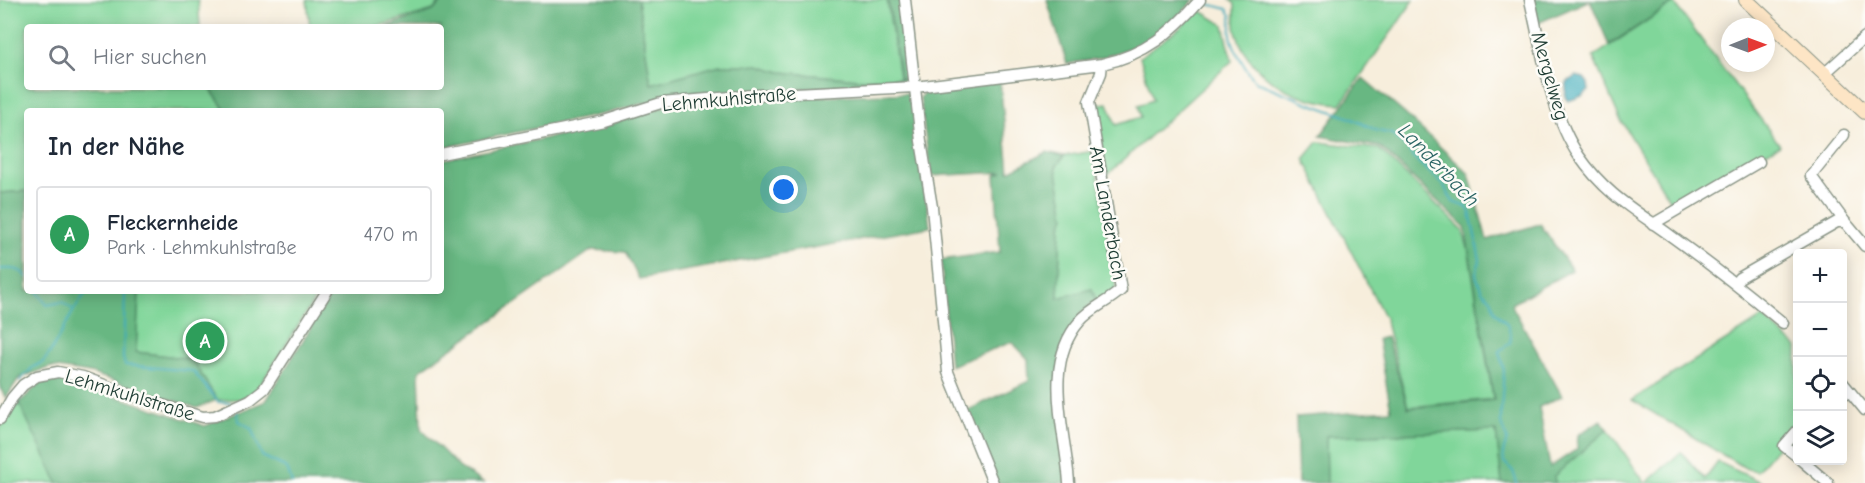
<!DOCTYPE html>
<html lang="de">
<meta charset="utf-8">
<style>
:root{--surface:#fff;--page:#f6f6f7;--text:#1f2937;--muted:#747a83;--line:#e0e1e3;--accent:#111827}
body{margin:0;font-family:"Comic Neue",sans-serif;background:var(--page);color:var(--text)}
.controls{position:absolute;right:18px;bottom:18px;display:grid;overflow:hidden;border-radius:6px;box-shadow:0 3px 15px #0003}
.controls button{width:54px;height:54px;display:grid;place-items:center;padding:0;border:0;border-bottom:2px solid var(--line);background:var(--surface);color:var(--text);font:30px sans-serif}
.compass{position:absolute;left:1721px;top:18px;width:54px;height:54px;border-radius:50%;background:var(--surface);box-shadow:0 3px 15px #0003;rotate:89deg}
.you{position:absolute;left:784px;top:190px;width:21px;height:21px;margin:-15px;border:4px solid #fff;border-radius:50%;background:#1a73e8;box-shadow:0 0 0 9px #1a73e833}
.badge{display:grid;place-items:center;width:39px;height:39px;border-radius:50%;background:var(--accent);color:#fff;font-size:20px;font-weight:700}
.pin{position:absolute;translate:-50% -50%;border:3px solid #fff;box-shadow:0 2px 6px #0006}
.list{margin:0;padding:0;list-style:none}
h2{display:flex;justify-content:space-between;align-items:center;height:78px;margin:0;padding:0 24px;font-size:26px}
h2 small{font-size:20px;font-weight:400;color:var(--muted)}
.list li{display:grid;grid-template-columns:39px 1fr auto;gap:18px;align-items:center;box-sizing:border-box;height:96px;margin:0 12px 12px;padding:0 12px;border:2px solid var(--line);border-radius:6px}
.list b{display:block;font-size:22px;white-space:nowrap}
.list p{margin:0;font-size:20px;white-space:nowrap;color:var(--muted)}
.list em{font-size:20px;font-style:normal;color:var(--muted)}
.icon{flex:none;width:33px;height:33px;fill:none;stroke:currentColor;stroke-width:2;stroke-linecap:round;stroke-linejoin:round}
.map{position:relative;flex:none;width:1865px;height:483px;overflow:hidden}
.search{position:absolute;background:var(--surface);box-shadow:0 3px 15px #0003;left:24px;top:24px;width:420px;height:66px;display:flex;align-items:center;gap:15px;box-sizing:border-box;padding:0 21px;border-radius:6px;color:var(--muted);font-size:22px}
.panel{position:absolute;background:var(--surface);box-shadow:0 3px 15px #0003;left:24px;top:108px;width:420px;height:186px;border-radius:6px}
.map>svg:first-child{display:block}
.green{fill:#80d69a;stroke:#508a67;stroke-width:1.5}
.forest{fill:#68b782;stroke:#447a5b;stroke-width:1.5}
.water{fill:#3eacbc;stroke:#2e7478;stroke-width:1.5}
.lines{fill:none;stroke-linecap:round;stroke-linejoin:round}
.stream{stroke:#3eacbc;stroke-width:2}
.street-casing{stroke:#8b9688;stroke-width:13}
.secondary-casing{stroke:#8b9688;stroke-width:16}
.street{stroke:#fff;stroke-width:10}
.secondary{stroke:#fde5c5;stroke-width:14}
.labels{text-anchor:middle;dominant-baseline:central;stroke-width:5;stroke-linejoin:round;paint-order:stroke}
.street-label{font-size:20px;fill:#1f3d34;stroke:#fdfcf7}
.water-label{font-size:21px;font-style:italic;fill:#2a6464;stroke:#fdfcf7}
</style>
<div class="map">
<svg width="1865" height="483" viewBox="0 0 1865 483">
<rect width="100%" height="100%" fill="#fdfcf7"/>
<filter id="ink" filterUnits="userSpaceOnUse"><feTurbulence type="fractalNoise" baseFrequency=".0167" numOctaves="2"/><feDisplacementMap in="SourceGraphic" scale="12" xChannelSelector="R" yChannelSelector="G"/><feConvolveMatrix kernelMatrix="1 2 1 2 8 2 1 2 1" color-interpolation-filters="sRGB"/></filter>
<filter id="wash" filterUnits="userSpaceOnUse"><feTurbulence type="fractalNoise" baseFrequency=".008" numOctaves="4" result="noise"/><feDisplacementMap in="SourceGraphic" scale="24" xChannelSelector="R" yChannelSelector="G"/><feGaussianBlur stdDeviation="1.35" result="paint"/><feColorMatrix in="noise" values="0 0 0 0 0 0 0 0 0 0 0 0 0 0 0 0 0 1.4 0 .05"/><feComposite in="paint" operator="in"/></filter>
<g filter="url(#wash)">
<rect width="100%" height="100%" fill="#f7eedc"/>
<path class="green" d="M 0,0 L 198,0 L 200,27 L 27,27 L 27,87 L 209,87 L 226,111 L 27,111 L 27,191 L 0,193 Z
M 307,0 L 442,0 L 433,10 L 375,27 L 310,27 Z
M 638,0 L 887,0 L 899,78 L 858,79 L 781,72 L 758,65 L 720,65 L 651,84 Z
M 1230,0 L 1414,0 L 1341,104 C 1296,101 1250,78 1236,32 C 1234,24 1235,13 1235,4 Z
M 1674,3 L 1780,145 L 1673,206 L 1619,117 L 1593,57 Z
M 1199,10 L 1224,25 L 1232,61 L 1107,175 L 1093,105 L 1108,103 L 1116,125 L 1141,117 L 1138,105 L 1153,100 L 1140,57 L 1181,27 Z
M 1318,142 L 1379,149 L 1462,229 L 1468,248 L 1493,399 L 1408,407 L 1385,318 L 1304,159 Z
M 1094,151 L 1116,289 L 1107,296 L 1096,300 L 1092,289 L 1058,298 L 1061,226 L 1065,216 L 1056,167 L 1064,156 Z
M 139,291 L 320,291 L 257,390 L 241,399 L 217,400 L 192,359 L 136,352 Z
M 1763,317 L 1797,347 L 1797,424 L 1757,471 L 1747,469 L 1723,455 L 1632,400 Z
M 19,403 L 58,483 L 0,483 L 0,428 Z
M 1608,429 L 1645,483 L 1556,483 L 1553,476 Z
M 1496,431 L 1502,483 L 1327,483 L 1326,436 Z
M 1681,452 L 1705,479 L 1718,462 L 1763,483 L 1646,483 Z"/>
<path class="forest" d="M 444,0 L 638,0 L 651,84 L 720,65 L 758,65 L 781,72 L 858,79 L 909,79 L 900,82 L 661,99 L 603,114 L 441,148 L 441,111 L 226,111 L 209,87 L 441,87 L 441,27 L 385,27 L 433,11 Z
M 888,0 L 901,0 L 910,78 L 900,78 Z
M 1047,0 L 1194,0 L 1175,20 L 1143,44 L 1100,58 L 1067,64 Z
M 1533,0 L 1672,0 L 1674,3 L 1609,45 L 1590,0 L 1538,23 Z
M 1363,78 L 1405,114 L 1469,174 L 1487,240 L 1540,224 L 1572,270 L 1511,304 L 1562,396 L 1539,407 L 1550,467 L 1577,449 L 1578,435 L 1601,420 L 1608,429 L 1554,476 L 1555,483 L 1502,483 L 1496,431 L 1326,436 L 1327,483 L 1298,483 L 1296,417 L 1391,410 L 1378,339 L 1387,337 L 1408,408 L 1494,400 L 1465,227 L 1380,147 L 1320,136 Z
M 1000,81 L 1009,171 L 1047,152 L 1064,156 L 1056,167 L 1065,216 L 1061,226 L 1058,298 L 1092,289 L 1096,300 L 1081,313 L 1062,347 L 1066,483 L 996,483 L 966,411 L 1029,381 L 1028,359 L 1012,342 L 950,366 L 941,260 L 1000,252 L 995,175 L 1003,172 L 931,176 L 920,98 L 926,89 Z
M 912,93 L 930,227 L 639,279 L 625,252 L 592,250 L 419,371 L 421,429 L 460,468 L 483,483 L 58,483 L 19,403 L 40,383 L 58,377 L 205,426 L 266,401 L 333,291 L 441,291 L 441,160 L 605,126 L 662,107 L 754,99 Z
M 27,191 L 27,291 L 139,291 L 136,352 L 192,359 L 217,400 L 197,408 L 90,373 L 51,367 L 19,378 L 6,398 L 0,388 L 0,193 Z"/>
<path class="water" d="M 1576,76 L 1584,78 L 1588,83 L 1589,91 L 1582,96 L 1568,101 L 1565,97 L 1567,82 Z"/>
<g class="lines">
<path class="stream" d="M 1201,2 L 1227,9 L 1231,15 C 1232,22 1230,28 1231,35 C 1232,46 1248,75 1257,82 L 1308,103 L 1348,117 L 1378,131 L 1392,134 L 1409,150 L 1418,162 L 1443,184 L 1453,202 L 1466,207 L 1470,212 L 1480,260 L 1476,273 L 1477,278 L 1482,291 L 1491,299 L 1495,312 L 1507,324 L 1511,336 L 1510,343 L 1499,351 L 1504,371 L 1501,409 L 1501,424 L 1507,439 L 1503,453 L 1504,462 L 1513,471 L 1517,483
M 0,269 C 11,269 19,267 27,277
M 125,291 L 123,358 L 125,365 L 193,371 L 218,402 L 231,403
M 74,310 L 87,291
M 20,381 L 33,367 L 43,362 L 50,353 L 74,310 L 62,302 L 47,305 L 37,291
M 237,411 L 239,421 L 251,428 L 262,456 L 287,468 L 292,483
M 9,414 L 24,392"/>
</g>
</g>
<g filter="url(#ink)">
<g class="lines">
<defs>
<path id="street" d="M 905,0 L 921,141 L 932,207 L 948,372 L 993,483
M 1530,0 C 1541,47 1551,116 1579,156 C 1606,195 1635,210 1671,236 C 1710,264 1747,293 1783,323
M 1825,73 L 1865,37
M 1844,135 L 1811,176 L 1845,222
M 441,154 L 604,121 L 661,103 L 755,95 L 915,87 L 1102,64 C 1145,55 1172,32 1200,0
M 1653,224 L 1759,162
M 1735,284 L 1739,278 L 1837,222 L 1845,222 L 1865,246
M 1842,382 L 1865,410
M 0,419 L 12,398 L 23,385 L 37,376 L 58,372 L 83,377 L 145,400 L 203,417 L 215,416 L 250,400 L 264,389 L 327,291
M 1798,430 L 1784,446 L 1798,457
M 1801,460 L 1828,483
M 1069,483 C 1066,431 1041,365 1080,321 C 1091,308 1108,302 1121,290 L 1089,102 L 1101,73 L 1102,64"/>
<path id="secondary" d="M 1746,0 L 1865,112"/>
</defs>
<use href="#street" class="street-casing"/>
<use href="#secondary" class="secondary-casing"/>
<use href="#street" class="street"/>
<use href="#secondary" class="secondary"/>
</g>
</g>
<g class="labels">
<g class="street-label">
<text transform="translate(1550 76) rotate(74)">Mergelweg</text>
<text transform="translate(729 99) rotate(-5)">Lehmkuhlstraße</text>
<text transform="translate(1108 213) rotate(80)">Am Landerbach</text>
<text transform="translate(130 395) rotate(17)">Lehmkuhlstraße</text>
</g>
<g class="water-label">
<text transform="translate(1439 165) rotate(46)">Landerbach</text>
</g>
</g>
</svg>
<div class="controls">
<button>+</button>
<button>−</button>
<button><svg class="icon" aria-label="locate" viewBox="0 0 24 24"><circle cx="12" cy="12" r="6"/><path d="M12 2v4M12 18v4M2 12h4M18 12h4"/></svg></button>
<button><svg class="icon" aria-label="layers" viewBox="0 0 24 24"><path d="M12 4l9 5-9 5-9-5zM3 14l9 5 9-5"/></svg></button>
</div>
<svg class="compass" viewBox="-18 -18 36 36"><path d="M0-13l5 13h-10z" fill="#e53935"/><path d="M0 13l5-13h-10z" fill="#747a83"/></svg>
<div class="you"></div>
<div class="pin badge" style="left:205px;top:341px;background:#2e9e5b">A</div>
<div class="search"><svg class="icon" aria-label="search" viewBox="0 0 24 24"><circle cx="10" cy="10" r="6"/><path d="M15 15l6 6"/></svg>Hier suchen</div>
<section class="panel">
<h2>In der Nähe<small></small></h2>
<ul class="list">
<li><span class="badge" style="background:#2e9e5b">A</span><div><b>Fleckernheide</b><p>Park · Lehmkuhlstraße</p></div><em>470 m</em></li>
</ul>
</section>
</div>
